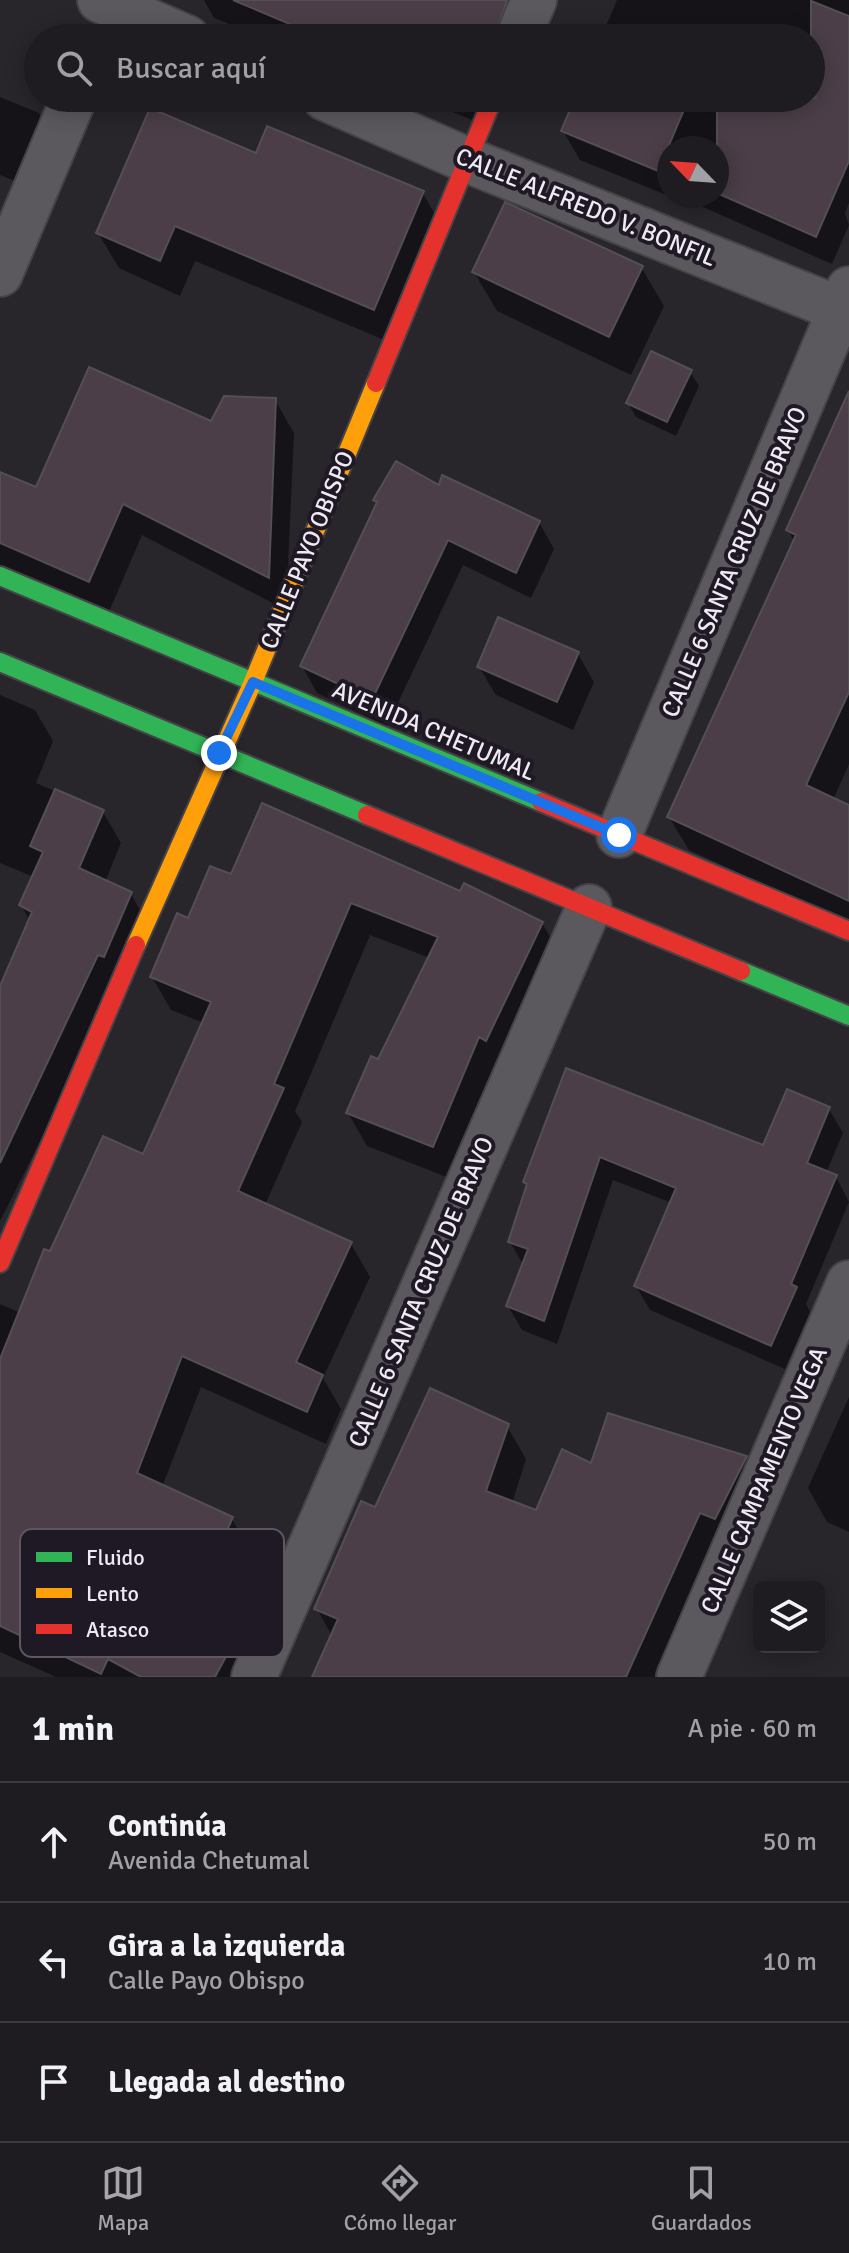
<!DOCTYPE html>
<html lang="es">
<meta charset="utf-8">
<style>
:root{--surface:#1e1c20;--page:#2b292d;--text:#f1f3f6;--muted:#a1a1a5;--line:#3c3a3e;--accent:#a9a4ac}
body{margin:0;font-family:Signika,sans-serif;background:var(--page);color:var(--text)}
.controls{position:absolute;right:24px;bottom:24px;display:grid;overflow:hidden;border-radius:12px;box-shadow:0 4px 20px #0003}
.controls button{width:72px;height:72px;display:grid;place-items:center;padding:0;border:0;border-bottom:2px solid var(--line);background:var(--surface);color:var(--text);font:40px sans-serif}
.compass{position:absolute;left:657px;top:136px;width:72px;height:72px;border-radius:50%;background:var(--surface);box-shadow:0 4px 20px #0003;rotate:295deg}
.stop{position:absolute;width:24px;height:24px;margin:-18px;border:6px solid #1a73e8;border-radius:50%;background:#fff}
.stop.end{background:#1a73e8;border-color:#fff;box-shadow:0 2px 8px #0008}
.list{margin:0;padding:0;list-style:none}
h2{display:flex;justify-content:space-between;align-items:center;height:104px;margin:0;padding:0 32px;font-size:34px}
h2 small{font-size:26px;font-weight:400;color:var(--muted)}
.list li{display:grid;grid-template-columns:52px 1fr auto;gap:24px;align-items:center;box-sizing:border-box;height:120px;padding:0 32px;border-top:2px solid var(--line)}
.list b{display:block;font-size:30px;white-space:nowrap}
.list p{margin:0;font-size:26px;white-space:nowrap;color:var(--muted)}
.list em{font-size:26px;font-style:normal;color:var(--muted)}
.icon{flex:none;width:44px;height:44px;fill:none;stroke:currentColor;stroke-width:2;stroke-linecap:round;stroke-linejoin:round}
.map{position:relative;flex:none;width:849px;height:1677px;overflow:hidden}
.search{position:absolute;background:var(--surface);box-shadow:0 4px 20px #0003;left:24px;right:24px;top:24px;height:88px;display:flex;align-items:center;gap:20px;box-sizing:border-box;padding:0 28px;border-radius:44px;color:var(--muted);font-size:30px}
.sheet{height:464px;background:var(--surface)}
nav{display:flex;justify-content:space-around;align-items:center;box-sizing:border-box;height:112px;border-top:2px solid var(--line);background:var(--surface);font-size:22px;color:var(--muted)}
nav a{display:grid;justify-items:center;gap:4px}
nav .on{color:var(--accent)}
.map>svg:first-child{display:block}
.shadow{fill:#0007}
.building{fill:#4b3e48;stroke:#534f53;stroke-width:2}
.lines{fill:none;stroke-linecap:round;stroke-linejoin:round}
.street-casing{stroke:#454348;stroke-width:48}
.fast-casing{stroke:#454348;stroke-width:22}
.slow-casing{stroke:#454348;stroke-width:22}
.jam-casing{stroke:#454348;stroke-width:22}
.street{stroke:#5c595e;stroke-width:44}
.fast{stroke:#30b455;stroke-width:18}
.slow{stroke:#ff9f0a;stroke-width:18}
.jam{stroke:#e5322d;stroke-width:18}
.route{stroke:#1a73e8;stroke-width:10}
.labels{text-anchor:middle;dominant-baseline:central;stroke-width:8;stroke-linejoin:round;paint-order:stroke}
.street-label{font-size:24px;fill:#eee9f2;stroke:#1f1825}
.key{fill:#1f1825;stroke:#5d5762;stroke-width:2}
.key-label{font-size:22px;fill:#eee9f2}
</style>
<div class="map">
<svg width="849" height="1677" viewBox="0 0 849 1677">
<rect width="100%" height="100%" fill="#28252b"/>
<path class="shadow" d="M 204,0 L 518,0 L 523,38 L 266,38 L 214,18 Z
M 617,0 L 849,0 L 849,203 L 845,213 L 849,225 L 832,264 L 678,196 L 717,196 L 717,148 L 669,148 L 669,196 L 674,198 L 580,160 L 563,131 L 577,98 L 811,98 L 811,38 L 601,38 Z
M 0,97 L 39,113 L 58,146 L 40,191 L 0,175 Z
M 417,98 L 500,98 L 485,125 Z
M 257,156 L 422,192 L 443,228 L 394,344 L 195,261 L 180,296 L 119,268 L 98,233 Z
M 641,267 L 664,306 L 631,375 L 497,311 L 474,272 Z
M 690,372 L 699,386 L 676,436 L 636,417 L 628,403 Z
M 849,398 L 849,764 L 833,800 L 849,808 L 849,924 L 689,850 L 669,817 L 795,542 L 788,530 Z
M 275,400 L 294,433 L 286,610 L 142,535 L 108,614 L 0,566 L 0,474 L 37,490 Z
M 440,488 L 539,522 L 554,549 L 531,598 L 463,565 L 387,726 L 317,693 L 302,666 L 378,504 L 376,500 Z
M 578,654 L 594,682 L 573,730 L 496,695 L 479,667 Z
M 0,695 L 35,710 L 53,741 L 36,783 L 103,812 L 121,843 L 105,882 L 131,894 L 149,926 L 0,1221 L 0,991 L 30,921 L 21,905 L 34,877 L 0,863 Z
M 232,877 L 461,894 L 542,923 L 561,956 L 452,1179 L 367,1146 L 348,1113 L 379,1062 L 430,958 L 370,935 L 295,1111 L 302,1122 L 265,1205 L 351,1244 L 370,1277 L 323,1378 L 341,1409 L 326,1444 L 201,1387 L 162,1487 L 232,1519 L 251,1552 L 236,1585 L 257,1596 L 276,1629 L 251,1677 L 56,1677 L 0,1652 L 0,1304 L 21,1313 L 51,1254 L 144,1157 L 204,1023 L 171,1010 L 152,977 L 189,921 Z
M 567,1070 L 765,1147 L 829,1109 L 843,1133 L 826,1173 L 836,1177 L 849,1202 L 806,1304 L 810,1312 L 785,1369 L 650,1310 L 636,1286 L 672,1203 L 613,1180 L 557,1344 L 522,1330 L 508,1306 L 524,1266 L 510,1242 L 528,1188 L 525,1182 Z
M 849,1397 L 849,1532 L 827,1522 L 808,1488 Z
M 507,1426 L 526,1459 L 512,1503 L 537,1513 L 592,1465 L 746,1458 L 765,1491 L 660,1677 L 314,1677 L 332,1636 L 317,1609 L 376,1510 Z"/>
<path class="building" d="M 233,0 L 507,0 L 494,38 L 323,38 Z
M 811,1 L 849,16 L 849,161 L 816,237 L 717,193 L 717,98 L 817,98 L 811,95 Z
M 575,98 L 689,98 L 658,171 L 561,131 Z
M 150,108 L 256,153 L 267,126 L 424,191 L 374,310 L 175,226 L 160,261 L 96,233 Z
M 505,202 L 643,266 L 609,337 L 472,272 Z
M 651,351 L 692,370 L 667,422 L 626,403 Z
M 89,367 L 211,421 L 224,396 L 276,398 L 269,578 L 123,504 L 89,582 L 0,543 L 0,472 L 36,487 Z
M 849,391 L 849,692 L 806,785 L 849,805 L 849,901 L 667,817 L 796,535 L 786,530 Z
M 396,461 L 439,485 L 442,475 L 540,521 L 516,573 L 448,540 L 372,700 L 300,666 L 377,502 L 373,500 Z
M 498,617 L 579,652 L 557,702 L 477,667 Z
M 55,789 L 104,810 L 79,868 L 132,892 L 104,957 L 98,955 L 0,1163 L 0,986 L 32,912 L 19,905 L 43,852 L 30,846 Z
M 262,803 L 460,891 L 464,883 L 543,922 L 486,1041 L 479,1037 L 433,1147 L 346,1113 L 371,1056 L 378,1059 L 438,937 L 351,903 L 274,1084 L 284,1088 L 238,1191 L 352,1242 L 296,1362 L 323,1375 L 307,1412 L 182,1356 L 137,1473 L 233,1517 L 210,1569 L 259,1595 L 215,1677 L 141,1677 L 108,1659 L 101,1674 L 0,1626 L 0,1359 L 44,1249 L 50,1251 L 103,1136 L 143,1154 L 211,1002 L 150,977 L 177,913 L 188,918 L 210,866 L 231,874 Z
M 566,1068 L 763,1145 L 787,1089 L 830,1107 L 807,1163 L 837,1175 L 791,1284 L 797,1287 L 771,1346 L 634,1286 L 676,1188 L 600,1157 L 544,1321 L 506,1306 L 528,1249 L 508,1242 L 527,1184 L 523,1182 Z
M 430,1388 L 509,1424 L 486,1491 L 536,1510 L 562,1449 L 591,1463 L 608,1413 L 747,1456 L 715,1519 L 700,1513 L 626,1677 L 312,1677 L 338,1619 L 314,1609 L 361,1501 L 375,1507 Z"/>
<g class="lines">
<defs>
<path id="street" d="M 100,0 L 187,38
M 518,38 L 534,0
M 325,98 L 467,160 L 849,313
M 0,274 L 74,98
M 619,835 L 849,289
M 254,1677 L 589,907
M 679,1677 L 849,1283"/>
<path id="fast" d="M 0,576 L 541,802
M 0,662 L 367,815
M 741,971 L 849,1016"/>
<path id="slow" d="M 136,945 L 253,682 L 376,383"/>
<path id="jam" d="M 376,383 L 493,98
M 541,802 L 849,931
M 367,815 L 741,971
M 0,1263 L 136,945"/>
</defs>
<use href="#street" class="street-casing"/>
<use href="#fast" class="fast-casing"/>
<use href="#slow" class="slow-casing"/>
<use href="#jam" class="jam-casing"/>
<use href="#street" class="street"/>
<use href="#fast" class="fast"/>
<use href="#slow" class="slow"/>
<use href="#jam" class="jam"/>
</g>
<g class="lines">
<path class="route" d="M 219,753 L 253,682 L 619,835"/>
</g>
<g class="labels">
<g class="street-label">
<text transform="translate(586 207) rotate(22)">CALLE ALFREDO V. BONFIL</text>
<text transform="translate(307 550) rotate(-68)">CALLE PAYO OBISPO</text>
<text transform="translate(734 562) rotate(-67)">CALLE 6 SANTA CRUZ DE BRAVO</text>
<text transform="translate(434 731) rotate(23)">AVENIDA CHETUMAL</text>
<text transform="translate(421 1292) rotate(-67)">CALLE 6 SANTA CRUZ DE BRAVO</text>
<text transform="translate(764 1480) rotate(-67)">CALLE CAMPAMENTO VEGA</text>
</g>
</g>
<rect x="20" y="1529" width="264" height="128" rx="12" class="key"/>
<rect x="36" y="1552" width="36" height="10" fill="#30b455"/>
<rect x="36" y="1588" width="36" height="10" fill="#ff9f0a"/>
<rect x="36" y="1624" width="36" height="10" fill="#e5322d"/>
<g class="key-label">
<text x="86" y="1565">Fluido</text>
<text x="86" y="1601">Lento</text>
<text x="86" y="1637">Atasco</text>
</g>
</svg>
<div class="controls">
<button><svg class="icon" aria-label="layers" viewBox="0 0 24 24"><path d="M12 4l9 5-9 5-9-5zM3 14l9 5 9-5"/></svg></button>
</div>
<svg class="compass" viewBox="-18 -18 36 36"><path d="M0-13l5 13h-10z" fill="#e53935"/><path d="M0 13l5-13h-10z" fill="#a1a1a5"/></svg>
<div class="stop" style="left:619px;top:835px"></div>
<div class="stop end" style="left:219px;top:753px"></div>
<div class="search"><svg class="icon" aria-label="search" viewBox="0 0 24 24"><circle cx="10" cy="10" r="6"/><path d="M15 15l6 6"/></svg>Buscar aquí</div>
</div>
<section class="sheet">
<h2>1 min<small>A pie · 60 m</small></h2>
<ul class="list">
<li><svg class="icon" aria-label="ahead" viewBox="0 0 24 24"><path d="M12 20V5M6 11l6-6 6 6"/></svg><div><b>Continúa</b><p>Avenida Chetumal</p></div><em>50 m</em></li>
<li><svg class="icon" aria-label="left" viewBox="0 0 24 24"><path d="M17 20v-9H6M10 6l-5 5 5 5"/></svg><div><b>Gira a la izquierda</b><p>Calle Payo Obispo</p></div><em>10 m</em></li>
<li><svg class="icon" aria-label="arrive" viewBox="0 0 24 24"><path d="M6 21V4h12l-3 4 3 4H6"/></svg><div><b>Llegada al destino</b></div></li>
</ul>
</section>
<nav>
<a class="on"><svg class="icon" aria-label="map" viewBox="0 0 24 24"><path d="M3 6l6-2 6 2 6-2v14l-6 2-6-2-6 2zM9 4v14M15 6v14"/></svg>Mapa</a>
<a><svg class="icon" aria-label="directions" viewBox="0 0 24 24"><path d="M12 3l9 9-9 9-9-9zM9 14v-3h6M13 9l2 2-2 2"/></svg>Cómo llegar</a>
<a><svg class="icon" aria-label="saved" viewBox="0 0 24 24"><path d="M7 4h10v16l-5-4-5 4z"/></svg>Guardados</a>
</nav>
